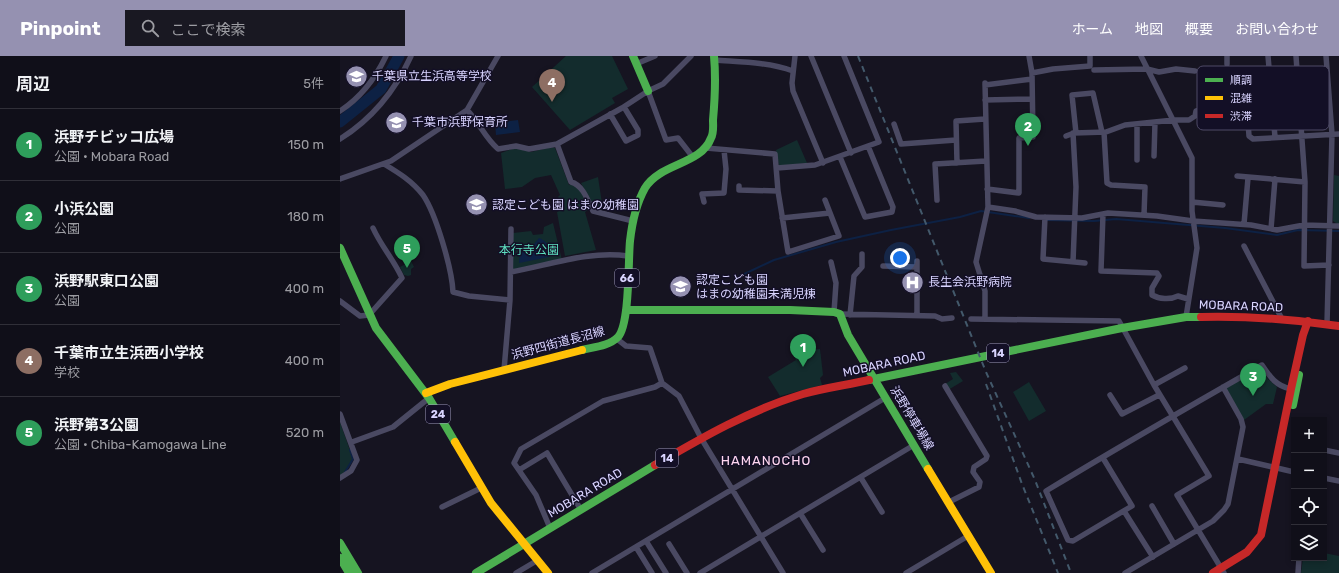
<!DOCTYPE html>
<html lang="ja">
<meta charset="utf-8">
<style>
:root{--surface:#100f19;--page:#191822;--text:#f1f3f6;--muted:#9c9ca2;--line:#302f38;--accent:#9591b1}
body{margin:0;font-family:Rubik,"Noto Sans JP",sans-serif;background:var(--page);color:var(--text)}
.controls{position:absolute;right:12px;bottom:12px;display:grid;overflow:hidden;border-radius:0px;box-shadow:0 2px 6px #0003}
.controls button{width:36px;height:36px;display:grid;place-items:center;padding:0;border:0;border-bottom:1px solid var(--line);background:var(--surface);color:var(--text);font:20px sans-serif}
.you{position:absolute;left:560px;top:202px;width:14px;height:14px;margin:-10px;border:3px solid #fff;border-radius:50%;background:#1a73e8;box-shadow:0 0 0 6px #1a73e833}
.badge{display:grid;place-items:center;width:26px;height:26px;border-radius:50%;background:var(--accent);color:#fff;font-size:13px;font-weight:700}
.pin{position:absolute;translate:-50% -33px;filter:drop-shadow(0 1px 2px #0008)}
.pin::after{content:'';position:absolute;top:21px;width:14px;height:12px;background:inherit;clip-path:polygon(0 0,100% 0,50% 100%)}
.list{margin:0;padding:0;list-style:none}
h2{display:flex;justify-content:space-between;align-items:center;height:52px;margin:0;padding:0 16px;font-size:17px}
h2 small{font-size:13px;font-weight:400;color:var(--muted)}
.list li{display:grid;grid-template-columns:26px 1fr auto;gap:12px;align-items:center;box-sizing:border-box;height:72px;padding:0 16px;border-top:1px solid var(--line)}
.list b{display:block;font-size:15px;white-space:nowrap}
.list p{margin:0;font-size:13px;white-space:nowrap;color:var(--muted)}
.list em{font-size:13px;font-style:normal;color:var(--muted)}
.icon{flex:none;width:22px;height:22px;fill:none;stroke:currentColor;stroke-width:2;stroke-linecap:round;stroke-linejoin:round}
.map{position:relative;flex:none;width:999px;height:517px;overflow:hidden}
header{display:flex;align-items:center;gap:24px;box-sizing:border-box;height:56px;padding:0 20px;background:var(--accent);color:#fff}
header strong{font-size:19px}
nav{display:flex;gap:22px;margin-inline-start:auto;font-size:14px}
.search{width:280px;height:36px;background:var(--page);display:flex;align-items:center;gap:10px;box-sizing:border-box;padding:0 14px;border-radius:0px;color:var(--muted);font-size:15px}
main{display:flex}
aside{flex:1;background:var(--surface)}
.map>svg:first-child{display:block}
.green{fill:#132c2d}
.water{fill:#0d2144}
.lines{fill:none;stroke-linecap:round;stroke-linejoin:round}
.stream{stroke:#0d2144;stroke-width:2}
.river{stroke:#0d2144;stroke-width:11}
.street{stroke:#4a4962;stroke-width:5.5}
.fast{stroke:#4caf50;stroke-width:8}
.slow{stroke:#ffc107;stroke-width:8}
.jam{stroke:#c62828;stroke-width:8}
.rail{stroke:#43596b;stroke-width:2;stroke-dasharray:6 5;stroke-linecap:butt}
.labels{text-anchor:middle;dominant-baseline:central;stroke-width:3;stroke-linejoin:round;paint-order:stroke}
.shield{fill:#130f26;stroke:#9e99be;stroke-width:1}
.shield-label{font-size:11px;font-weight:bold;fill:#d9d4ff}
.poi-label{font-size:12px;fill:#d9d4ff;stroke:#130f26;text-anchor:start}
.park-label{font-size:12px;fill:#5fe0c0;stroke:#130f26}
.street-label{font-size:12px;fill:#d9d4ff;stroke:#130f26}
.neighbourhood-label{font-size:13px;letter-spacing:1px;fill:#ffd6f0;stroke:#130f26}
.key{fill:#130f26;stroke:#4e4a67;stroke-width:1}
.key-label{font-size:11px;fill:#d9d4ff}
</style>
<header>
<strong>Pinpoint</strong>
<div class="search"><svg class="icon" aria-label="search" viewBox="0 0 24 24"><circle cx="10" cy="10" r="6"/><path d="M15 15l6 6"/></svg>ここで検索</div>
<nav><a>ホーム</a><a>地図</a><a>概要</a><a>お問い合わせ</a></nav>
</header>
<main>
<aside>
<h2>周辺<small>5件</small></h2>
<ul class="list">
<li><span class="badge" style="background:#2e9e5b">1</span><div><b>浜野チビッコ広場</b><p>公園 · Mobara Road</p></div><em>150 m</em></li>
<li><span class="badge" style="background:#2e9e5b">2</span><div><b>小浜公園</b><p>公園</p></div><em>180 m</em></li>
<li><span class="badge" style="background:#2e9e5b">3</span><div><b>浜野駅東口公園</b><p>公園</p></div><em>400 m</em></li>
<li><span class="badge" style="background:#8d6e63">4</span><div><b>千葉市立生浜西小学校</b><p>学校</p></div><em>400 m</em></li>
<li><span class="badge" style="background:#2e9e5b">5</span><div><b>浜野第3公園</b><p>公園 · Chiba-Kamogawa Line</p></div><em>520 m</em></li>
</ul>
</aside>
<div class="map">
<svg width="999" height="517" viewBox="0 0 999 517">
<rect width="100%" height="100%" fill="#161421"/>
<path class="green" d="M 226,0 L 272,0 L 288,33 L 272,42 L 275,47 L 230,74 L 192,31 Z
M 457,84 L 467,107 L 439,110 L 436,94 Z
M 212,91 L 215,92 L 229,129 L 235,129 L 241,135 L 249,153 L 245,156 L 256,194 L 225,200 L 217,156 L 223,153 L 218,141 L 220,139 L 211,119 L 195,122 L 182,131 L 165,133 L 161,97 L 175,92 L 191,96 Z
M 994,119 L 999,120 L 999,169 L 993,165 Z
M 258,121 L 263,154 L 253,152 L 241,127 Z
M 213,167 L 222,204 L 173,214 L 173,177 L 191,175 L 193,179 L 203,178 L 204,171 Z
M 71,205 L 74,211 L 71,213 L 71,219 L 68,220 L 64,219 L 60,211 Z
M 480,293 L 483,319 L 480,322 L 482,329 L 440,340 L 428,321 L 456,304 L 454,300 L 464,294 Z
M 921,312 L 928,323 L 937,331 L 933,348 L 926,348 L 904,364 L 886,332 Z
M 616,316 L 623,325 L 608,334 L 605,328 L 613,323 L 610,317 Z
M 689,326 L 706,355 L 689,365 L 673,336 Z
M 0,366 L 13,403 L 3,418 L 0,419 Z
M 984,497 L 999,500 L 999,517 L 961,517 L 963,502 L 984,502 Z"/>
<path class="water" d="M 178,64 L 180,76 L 156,79 L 155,67 Z
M 199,182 C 207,185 213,193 209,201 L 179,207 L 180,193 L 188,198 L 195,197 L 194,188 Z"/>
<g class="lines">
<path class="stream" d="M 705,164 L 754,165 L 776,163 L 885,172 L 937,179 L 958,174 L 999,175
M 398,221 L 434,204 L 496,186 L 551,174 L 620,161 L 641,155 L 689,162
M 5,416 L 13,403 L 10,394"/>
<path class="river" d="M 0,66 L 41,33 L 59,0"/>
<path class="street" d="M 455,0 L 452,27 L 453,35 L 483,107
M 471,0 L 511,97
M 801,0 L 852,102 L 852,155 L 857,192 L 846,261
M 928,0 L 935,81
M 956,0 L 965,126 L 964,210 L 989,209
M 986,0 L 992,78 L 987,268
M 375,4 C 401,6 428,6 453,15
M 296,8 L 315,0
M 887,8 L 887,0
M 754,14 L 807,13 L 819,16 L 836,13 L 855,15
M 692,17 L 713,13 L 750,10 L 750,0
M 645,27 L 648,151 L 636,206 L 645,235 L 645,262
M 645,29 L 692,23
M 308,35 L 326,84 L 338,82 L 352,100
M 932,37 L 906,39 L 909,80 L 913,83 L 999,78
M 645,44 L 692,43
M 127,54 C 139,66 145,82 158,93 L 176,90 L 189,93 L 217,88 L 282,52 L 308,35 L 323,28 L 351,0
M 0,55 C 20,42 36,21 46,0
M 270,58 L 286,85 L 298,79 L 298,74 L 284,51
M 554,68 L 561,88 L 616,84
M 764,76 L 767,127 L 771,129 L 805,131 L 804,159
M 736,77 L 732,39 L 753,37 L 762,76
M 726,80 L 734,77 L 766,76 L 785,69 L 834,64 L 849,64 L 855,60 L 856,55 C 868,53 878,49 889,46
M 0,83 C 32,63 55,35 71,0
M 217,88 L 231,126 C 243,129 248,145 253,155 L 293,165
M 366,92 L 435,98 L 438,135 L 448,196 L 499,180 L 485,144
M 814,100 L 815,66
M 500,101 L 525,161 L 552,156 L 553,151 L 528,90
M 797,104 L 797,68
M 617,107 L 616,65 L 645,63
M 44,108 C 59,117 72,125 83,139 C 96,158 112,213 113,236 L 129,240 L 170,244
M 437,112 L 475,109 L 539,86 L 504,0
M 897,120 L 965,126
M 0,123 L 51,105 L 127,54 L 158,0
M 399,130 L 399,134 L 438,135
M 647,133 L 679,137 L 679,82 L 693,81 L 692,17 L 689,0
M 597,144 L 595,108 L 646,105
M 364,146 L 362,138 L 384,137 L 386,113 L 384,94
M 852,146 L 883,149
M 648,151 L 675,155 L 696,161 L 742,162 L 768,157 L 817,160 L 853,165 L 911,169 L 937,174 L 964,169 L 999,170
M 763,158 L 761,215 L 817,217 L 819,220 L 812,232 L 812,239 C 819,243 830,244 838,240 L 848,243
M 705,161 L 703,203 L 745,207
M 442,162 L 490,157
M 904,168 L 908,122
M 931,173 L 935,123
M 904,190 L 942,263
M 491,206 L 496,227 L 494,256
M 733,206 L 736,131 L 733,77
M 543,210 L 577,211
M 171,216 C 209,209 251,194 288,200
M 0,245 L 20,260 L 29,259 L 62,222 C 54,204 41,190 33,172
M 500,258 L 595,260 L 602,263 L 612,262
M 510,259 L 514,220 L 522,211 L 522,198
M 577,259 L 577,205
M 631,263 L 779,265 L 814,329 L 869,420 L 837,439 L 884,517
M 277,283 L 286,290 L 310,292 L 322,327 L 339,340 L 361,382 L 443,517
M 164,314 L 170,244 L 171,173
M 814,329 L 845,312
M 605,330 L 647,400 L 646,403 L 634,411 L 633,416 L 640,426 L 639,431 L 609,446
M 770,339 L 782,358 L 819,339
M 0,358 L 17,404 L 11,415 L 0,422
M 12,386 L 53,371 L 89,342
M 984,394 L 999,397
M 763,402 L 792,450 L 733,485 L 728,484 L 706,435 C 777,392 850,350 922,309 C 930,321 936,330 951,333
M 898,403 L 954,416
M 179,414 L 207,397 L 241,454
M 521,422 L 542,456
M 984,422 L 999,425
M 812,450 L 834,488
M 102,451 L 141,432
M 784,455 L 813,501
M 460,457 L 483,494
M 210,472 L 196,439 L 174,407 L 181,393 L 263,345 L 315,331 L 322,327
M 306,485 L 326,517
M 329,488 L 347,517
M 296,491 L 312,517
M 176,517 L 198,504
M 252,517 L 545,342
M 360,517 L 574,389
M 566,517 L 628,480
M 785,517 L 873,465 L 884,454 L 888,448 L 903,371 L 901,363 L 883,331
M 958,517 L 959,502"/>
<path class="fast" d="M 293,0 L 308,35
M 0,192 L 36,272 L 89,342 L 115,386
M 286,254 L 450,254 L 494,256 L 500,258 L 508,279 L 588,413
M 242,294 C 254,291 269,290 278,281 C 290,268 288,204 290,185 C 292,167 296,148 305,132 C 320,107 361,109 371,82 C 374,77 373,69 373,64 C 375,42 376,22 374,0
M 529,324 L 782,272 L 846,261 L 861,261
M 953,349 L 959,319
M 0,487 L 18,517
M 0,502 L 9,517
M 136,517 L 315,409"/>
<path class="slow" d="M 86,337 L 110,328 L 242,294
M 115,386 L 151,447 L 208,517
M 588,413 L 651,517"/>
<path class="jam" d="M 861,261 C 908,260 953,263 999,270
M 315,409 C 363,381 410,354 463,338 C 484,332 507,329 529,324
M 873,517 L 907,496 L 921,479 L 951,333 L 963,279 L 968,265"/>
<path class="rail" d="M 518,0 L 646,316 L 695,424 L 731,517
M 646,328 L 682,428 L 718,517"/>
</g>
<defs>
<symbol id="school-disc" viewBox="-11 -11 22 22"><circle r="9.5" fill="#9591b1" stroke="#130f26"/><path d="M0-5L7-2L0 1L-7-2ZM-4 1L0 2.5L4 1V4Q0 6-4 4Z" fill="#fff"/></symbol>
<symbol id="hospital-disc" viewBox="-11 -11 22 22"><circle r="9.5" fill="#9591b1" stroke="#130f26"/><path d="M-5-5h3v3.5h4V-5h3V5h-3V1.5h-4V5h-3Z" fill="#fff"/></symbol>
</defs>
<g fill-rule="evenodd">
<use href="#school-disc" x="4" y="8" width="25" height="25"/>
<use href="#school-disc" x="44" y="54" width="25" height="25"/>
<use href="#school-disc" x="124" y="136" width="25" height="25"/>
<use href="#hospital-disc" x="560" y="214" width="25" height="25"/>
<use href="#school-disc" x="328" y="218" width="25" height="25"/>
</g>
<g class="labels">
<g class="shield">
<rect x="275" y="213" width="24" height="18" rx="3"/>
<rect x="647" y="288" width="22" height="18" rx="3"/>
<rect x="86" y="349" width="24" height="18" rx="3"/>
<rect x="316" y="393" width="22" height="18" rx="3"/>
</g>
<g class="shield-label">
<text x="287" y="222">66</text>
<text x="658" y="297">14</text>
<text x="98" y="358">24</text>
<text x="327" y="402">14</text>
</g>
<g class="poi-label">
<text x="32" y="20">千葉県立生浜高等学校</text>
<text x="72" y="66">千葉市浜野保育所</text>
<text x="152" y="149">認定こども園 はまの幼稚園</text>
<text x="356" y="224">認定こども園<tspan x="356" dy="14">はまの幼稚園未満児棟</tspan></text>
<text x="588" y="226">長生会浜野病院</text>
</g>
<g class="park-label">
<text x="189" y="194">本行寺公園</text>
</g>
<g class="street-label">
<text transform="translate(901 250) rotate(2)">MOBARA ROAD</text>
<text transform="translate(218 287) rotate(-15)">浜野四街道長沼線</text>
<text transform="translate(544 308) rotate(-12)">MOBARA ROAD</text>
<text transform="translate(572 362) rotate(59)">浜野停車場線</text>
<text transform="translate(245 437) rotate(-31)">MOBARA ROAD</text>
</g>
<g class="neighbourhood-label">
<text x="426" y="404">HAMANOCHO</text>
</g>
</g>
<rect x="857" y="10" width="132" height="64" rx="6" class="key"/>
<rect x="865" y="22" width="18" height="4" fill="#4caf50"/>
<rect x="865" y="40" width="18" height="4" fill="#ffc107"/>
<rect x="865" y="58" width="18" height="4" fill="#c62828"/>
<g class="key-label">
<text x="890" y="28">順調</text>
<text x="890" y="46">混雑</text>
<text x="890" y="64">渋滞</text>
</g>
</svg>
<div class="controls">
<button>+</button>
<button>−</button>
<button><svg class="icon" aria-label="locate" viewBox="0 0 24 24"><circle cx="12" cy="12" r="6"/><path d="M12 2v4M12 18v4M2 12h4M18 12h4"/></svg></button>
<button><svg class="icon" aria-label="layers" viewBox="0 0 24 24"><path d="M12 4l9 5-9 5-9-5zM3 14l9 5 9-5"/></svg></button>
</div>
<div class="you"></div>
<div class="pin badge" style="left:463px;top:311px;background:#2e9e5b">1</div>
<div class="pin badge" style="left:688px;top:90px;background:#2e9e5b">2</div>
<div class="pin badge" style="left:913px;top:340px;background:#2e9e5b">3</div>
<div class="pin badge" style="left:212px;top:46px;background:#8d6e63">4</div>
<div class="pin badge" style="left:67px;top:212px;background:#2e9e5b">5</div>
</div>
</main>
